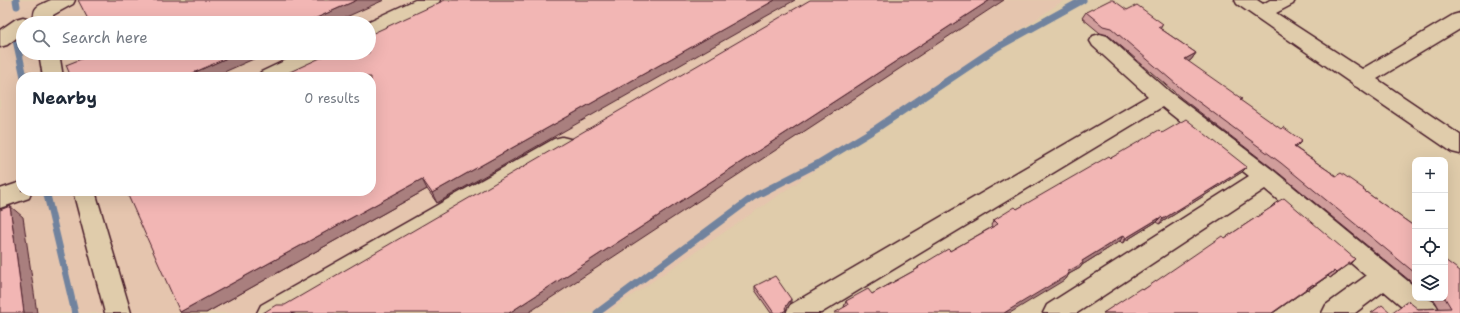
<!DOCTYPE html>
<meta charset="utf-8">
<style>
:root{--surface:#fff;--page:#f6f6f7;--text:#1f2937;--muted:#747a83;--line:#e0e1e3}
body{margin:0;font-family:"Shantell Sans",sans-serif;background:var(--page);color:var(--text)}
.controls{position:absolute;right:12px;bottom:12px;display:grid;overflow:hidden;border-radius:8px;box-shadow:0 4px 16px #0002}
.controls button{width:36px;height:36px;display:grid;place-items:center;padding:0;border:0;border-bottom:1px solid var(--line);background:var(--surface);color:var(--text);font:20px sans-serif}
.list{margin:0;padding:0;list-style:none}
h2{display:flex;justify-content:space-between;align-items:center;height:52px;margin:0;padding:0 16px;font-size:17px}
h2 small{font-size:13px;font-weight:400;color:var(--muted)}
.icon{flex:none;width:22px;height:22px;fill:none;stroke:currentColor;stroke-width:2;stroke-linecap:round;stroke-linejoin:round}
.map{position:relative;flex:none;width:1460px;height:313px;overflow:hidden}
.search{position:absolute;background:var(--surface);box-shadow:0 4px 16px #0002;left:16px;top:16px;width:360px;height:44px;display:flex;align-items:center;gap:10px;box-sizing:border-box;padding:0 14px;border-radius:22px;color:var(--muted);font-size:15px}
.panel{position:absolute;background:var(--surface);box-shadow:0 4px 16px #0002;left:16px;top:72px;width:360px;height:124px;border-radius:16px}
.map>svg:first-child{display:block}
.built{fill:#e5c5ae;fill-rule:evenodd}
.lines{fill:none;stroke-linecap:round;stroke-linejoin:round}
.stream{stroke:#71839e;stroke-width:7}
.minor-casing{stroke:#4a1f2b;stroke-width:3}
.minor{fill:#e0ccab;fill-rule:evenodd}
.wall{fill:#d09d9b;stroke:#4a1f2b}
.shaded-wall{fill:#a97f7e;stroke:#4a1f2b}
.building{fill:#f2b6b4;stroke:#4a1f2b}
</style>
<div class="map">
<svg width="1460" height="313" viewBox="0 0 1460 313">
<rect width="100%" height="100%" fill="#e0ccab"/>
<filter id="ink" filterUnits="userSpaceOnUse"><feTurbulence type="fractalNoise" baseFrequency=".025" numOctaves="2"/><feDisplacementMap in="SourceGraphic" scale="8" xChannelSelector="R" yChannelSelector="G"/><feConvolveMatrix kernelMatrix="1 2 1 2 8 2 1 2 1" color-interpolation-filters="sRGB"/></filter>
<g filter="url(#ink)">
<path class="built" d="M 0,0 L 1064,0 L 606,313 L 0,313 ZM 23,23 L 369,23 L 369,53 L 23,53 ZM 21,77 L 371,77 L 371,191 L 21,191 Z"/>
<g class="lines">
<path class="stream" d="M 16,0 L 17,6
M 16,40 L 24,77
M 47,195 L 75,313
M 597,313 L 753,197 L 819,163 L 877,128 L 996,48 L 1083,0"/>
<defs>
<path id="minor" d="M 51,0 L 75,0 L 73,4 L 53,15 L 54,23 L 34,23 C 33,6 36,7 51,0 Z
M 415,0 L 440,0 L 438,4 L 369,36 L 369,23 L 365,23 Z
M 1235,0 L 1257,0 L 1263,4 L 1270,0 L 1295,0 L 1293,4 L 1276,13 L 1362,69 L 1453,15 L 1460,13 L 1460,29 L 1377,79 L 1460,135 L 1460,154 L 1452,152 L 1357,87 L 1353,85 L 1351,83 L 1237,4 Z
M 23,17 L 30,19 L 32,23 L 23,23 L 23,33 L 7,45 L 0,47 L 0,30 L 16,19 Z
M 1100,34 L 1107,36 L 1170,92 L 1274,171 L 1415,287 L 1415,298 C 1430,298 1434,299 1441,313 L 1410,313 L 1384,291 L 1355,313 L 1322,313 L 1326,305 L 1366,276 L 1265,189 L 1077,313 L 1043,313 L 1047,305 L 1249,176 L 1162,107 L 821,313 L 786,313 L 790,305 L 1148,96 L 1093,46 L 1090,41 L 1093,36 Z
M 39,53 L 59,53 L 63,77 L 43,77 Z
M 301,53 L 329,53 L 326,58 L 286,77 L 258,77 L 261,72 Z
M 562,137 L 570,139 L 573,145 L 570,151 L 293,313 L 257,313 L 261,305 L 554,139 Z
M 21,182 L 21,191 L 32,191 L 29,198 L 0,208 L 0,189 Z
M 73,191 L 95,191 L 131,313 L 105,313 Z"/>
</defs>
<use href="#minor" class="minor-casing"/>
<use href="#minor" class="minor"/>
</g>
<path class="wall" d="M 445,0 L 437,203 L 427,189 L 206,313 Z
M 1127,10 L 1161,29 L 1196,53 L 1191,60 L 1188,62 L 1241,101 L 1296,148 L 1336,176 L 1363,190 L 1415,227 L 1415,285 L 1275,170 L 1180,97 L 1108,35 L 1100,33 L 1082,18 L 1086,12 Z
M 1162,133 L 1242,172 L 1159,224 L 1156,222 L 1122,243 L 1120,241 L 1082,265 L 1080,268 L 1069,274 L 1066,279 L 844,307 L 846,301 L 872,294 L 917,269 L 918,267 L 950,251 L 992,227 L 991,225 L 994,220 L 1017,209 L 1111,158 Z
M 1274,204 L 1355,259 L 1330,278 L 1328,276 L 1308,290 L 1307,289 L 1273,313 L 1103,313 L 1143,290 L 1225,238 L 1269,209 Z
M 755,286 L 791,303 L 786,310 L 786,313 L 771,313 L 755,290 Z
M 1429,298 L 1445,298 L 1460,313 L 1391,313 L 1418,309 L 1439,308 L 1435,301 Z"/>
<path class="shaded-wall" d="M 357,0 L 384,0 L 333,23 L 305,23 Z
M 775,0 L 795,0 L 437,203 L 432,193 Z
M 990,0 L 1004,0 L 528,313 L 509,313 Z
M 1163,24 L 1159,31 L 1158,27 Z
M 238,53 L 267,53 L 213,77 L 184,77 Z
M 1196,53 L 1191,60 L 1181,66 L 1185,59 Z
M 1302,141 L 1296,147 L 1288,153 L 1294,147 Z
M 1247,167 L 1242,172 L 1159,224 L 1163,219 Z
M 422,179 L 427,189 L 206,313 L 181,313 L 180,312 Z
M 10,206 L 23,217 L 37,313 L 24,313 Z
M 1161,217 L 1156,222 L 1122,243 L 1126,238 Z
M 1124,235 L 1120,241 L 1082,265 L 1080,268 L 1069,274 L 1066,279 L 1010,313 L 1004,313 L 1082,261 Z
M 1355,259 L 1350,264 L 1330,278 L 1336,273 Z
M 1334,271 L 1328,276 L 1308,290 L 1314,285 Z
M 1313,284 L 1307,289 L 1273,313 L 1272,313 Z
M 791,299 L 791,303 L 786,310 L 786,313 L 781,313 L 785,308 Z"/>
<path class="building" d="M 78,0 L 357,0 L 305,23 L 90,23 Z
M 445,0 L 775,0 L 432,193 L 422,179 L 180,312 L 126,191 L 371,191 L 371,77 L 279,77 L 331,53 L 369,53 L 369,35 Z
M 810,0 L 990,0 L 509,313 L 263,313 L 276,305 L 285,305 Z
M 1110,0 L 1113,0 L 1127,10 L 1137,5 L 1163,24 L 1158,27 L 1196,53 L 1185,59 L 1242,99 L 1240,100 L 1281,129 L 1283,127 L 1302,141 L 1294,147 L 1336,176 L 1341,173 L 1364,189 L 1363,190 L 1415,227 L 1415,273 L 1281,163 L 1184,91 L 1111,28 L 1103,26 L 1086,12 Z
M 96,53 L 238,53 L 184,77 L 71,77 L 66,65 Z
M 1186,119 L 1247,167 L 1163,219 L 1161,217 L 1126,238 L 1124,235 L 1082,261 L 1083,263 L 1067,272 L 1069,274 L 1004,313 L 834,313 L 848,305 L 846,301 L 868,289 L 872,294 L 919,268 L 918,267 L 948,249 L 950,251 L 998,224 L 994,220 L 1015,207 L 1017,209 L 1109,156 L 1111,158 L 1159,130 L 1162,133 Z
M 1284,198 L 1355,259 L 1336,273 L 1334,271 L 1314,285 L 1313,284 L 1272,313 L 1103,313 L 1141,288 L 1143,290 L 1222,236 L 1225,238 L 1275,205 L 1274,204 Z
M 10,206 L 24,313 L 0,313 L 0,210 Z
M 1445,260 L 1460,271 L 1460,313 L 1371,313 L 1382,305 L 1391,313 L 1408,301 L 1418,309 L 1451,308 L 1445,298 Z
M 775,276 L 791,299 L 785,308 L 786,310 L 781,313 L 774,313 L 755,286 Z"/>
</g>
</svg>
<div class="controls">
<button>+</button>
<button>−</button>
<button><svg class="icon" aria-label="locate" viewBox="0 0 24 24"><circle cx="12" cy="12" r="6"/><path d="M12 2v4M12 18v4M2 12h4M18 12h4"/></svg></button>
<button><svg class="icon" aria-label="layers" viewBox="0 0 24 24"><path d="M12 4l9 5-9 5-9-5zM3 14l9 5 9-5"/></svg></button>
</div>
<div class="search"><svg class="icon" aria-label="search" viewBox="0 0 24 24"><circle cx="10" cy="10" r="6"/><path d="M15 15l6 6"/></svg>Search here</div>
<section class="panel">
<h2>Nearby<small>0 results</small></h2>
<ul class="list">
</ul>
</section>
</div>
